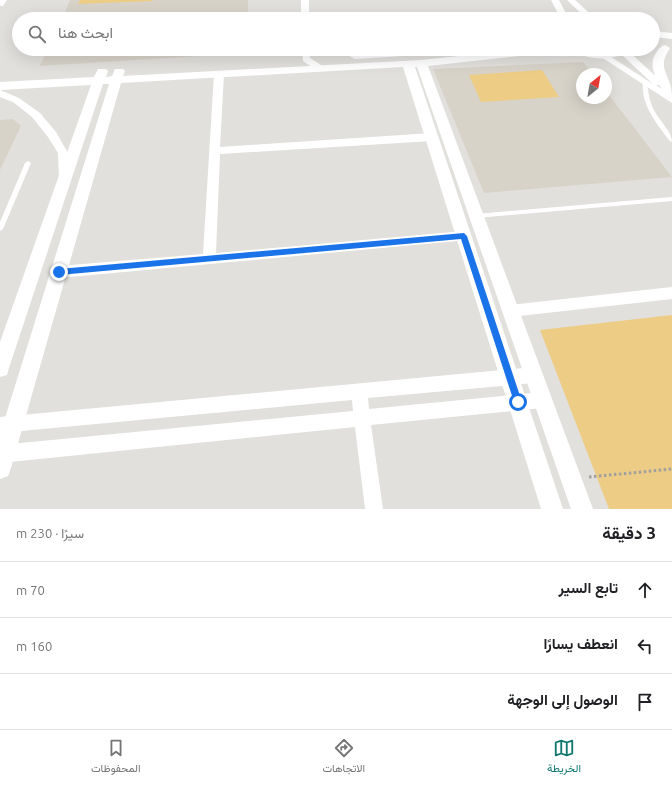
<!DOCTYPE html>
<html lang="ar">
<meta charset="utf-8">
<style>
:root{--surface:#fff;--page:#f6f6f6;--text:#202124;--muted:#757577;--line:#e0e0e0;--accent:#0f766e}
body{margin:0;font-family:Ubuntu,Vazirmatn,sans-serif;background:var(--page);color:var(--text);direction:rtl}
.compass{position:absolute;left:576px;top:68px;width:36px;height:36px;border-radius:50%;background:var(--surface);box-shadow:0 4px 16px #0002;rotate:31deg}
.stop{position:absolute;width:12px;height:12px;margin:-9px;border:3px solid #1a73e8;border-radius:50%;background:#fff}
.stop.end{background:#1a73e8;border-color:#fff;box-shadow:0 1px 4px #0008}
.list{margin:0;padding:0;list-style:none}
h2{display:flex;justify-content:space-between;align-items:center;height:52px;margin:0;padding:0 16px;font-size:17px}
h2 small{font-size:13px;font-weight:400;color:var(--muted)}
.list li{display:grid;grid-template-columns:26px 1fr auto;gap:12px;align-items:center;box-sizing:border-box;height:56px;padding:0 16px;border-top:1px solid var(--line)}
.list b{display:block;font-size:15px;white-space:nowrap}
.list em{font-size:13px;font-style:normal;color:var(--muted)}
.icon{flex:none;width:22px;height:22px;fill:none;stroke:currentColor;stroke-width:2;stroke-linecap:round;stroke-linejoin:round}
.map{position:relative;flex:none;width:672px;height:509px;overflow:hidden;direction:ltr}
.search{position:absolute;background:var(--surface);box-shadow:0 4px 16px #0002;left:12px;right:12px;top:12px;height:44px;display:flex;align-items:center;gap:10px;box-sizing:border-box;padding:0 14px;border-radius:22px;color:var(--muted);font-size:15px}
.sheet{height:220px;background:var(--surface)}
nav{display:flex;justify-content:space-around;align-items:center;box-sizing:border-box;height:56px;border-top:1px solid var(--line);background:var(--surface);font-size:11px;color:var(--muted)}
nav a{display:grid;justify-items:center;gap:2px}
nav .on{color:var(--accent)}
.map>svg:first-child{display:block}
.built{fill:#d8d3c9}
.green{fill:#edcc86}
.lines{fill:none;stroke-linecap:round;stroke-linejoin:round}
.path{stroke:#a1a09d;stroke-width:3;stroke-dasharray:2.5 2.5;stroke-linecap:butt}
.service{fill:#fff;fill-rule:evenodd}
.minor{fill:#fff;fill-rule:evenodd}
.tertiary{fill:#fff;fill-rule:evenodd}
.route{fill:#1a73e8}
</style>
<div class="map">
<svg width="672" height="509" viewBox="0 0 672 509">
<rect width="100%" height="100%" fill="#e2e0dd"/>
<path class="built" d="M 70,0 L 248,0 L 248,19 L 62,19 Z
M 48,49 L 248,49 L 248,53 L 40,66 Z
M 583,62 L 593,74 L 582,74 L 582,98 L 606,98 L 606,91 L 672,177 L 484,193 L 433,69 Z
M 13,119 L 21,126 L 0,170 L 0,120 Z"/>
<path class="green" d="M 80,0 L 153,0 L 152,1 L 78,4 Z
M 542,70 L 559,97 L 481,102 L 469,75 Z
M 672,315 L 672,509 L 609,509 L 540,330 Z"/>
<g class="lines">
<path class="path" d="M 589,477 L 672,469"/>
<path class="service" d="M 643,81 L 645,81 L 647,82 C 648,93 650,103 655,112 C 660,121 672,132 672,142 L 670,141 C 657,124 640,104 643,81 Z
M 28,161 L 31,163 L 3,229 L 0,231 L 0,222 L 25,163 Z
M 672,197 L 672,201 L 476,218 L 473,216 L 476,214 Z"/>
<path class="minor" d="M 0,0 L 7,0 L 3,6 L 0,6 Z
M 301,0 L 309,0 L 309,19 L 301,19 Z
M 551,0 L 559,0 L 569,19 L 561,19 Z
M 567,0 L 575,0 L 596,19 L 587,19 Z
M 302,49 L 310,49 L 310,58 L 324,67 L 326,69 L 324,71 L 318,71 L 303,61 Z
M 620,49 L 626,49 L 661,81 L 663,83 L 661,85 L 656,85 L 672,96 L 672,103 L 598,55 L 602,52 L 605,53 L 653,84 L 620,53 L 619,51 Z
M 219,71 L 224,74 L 220,147 L 432,133 L 436,134 L 437,137 L 436,140 L 432,141 L 220,154 L 216,253 L 464,231 L 468,232 L 470,236 L 468,240 L 59,278 L 54,276 L 52,272 L 54,268 L 59,266 L 203,254 L 214,74 Z
M 0,90 L 19,98 L 40,113 L 56,132 L 68,153 L 71,179 L 69,182 L 65,183 L 61,182 L 59,179 L 58,153 L 48,137 L 32,117 L 13,102 L 0,97 Z
M 672,287 L 672,299 L 510,317 L 505,316 L 503,311 L 505,306 L 510,305 Z
M 534,367 L 539,370 L 542,375 L 539,380 L 534,383 L 368,398 L 369,409 L 542,392 L 548,394 L 550,400 L 548,406 L 542,408 L 371,425 L 383,509 L 365,509 L 355,427 L 0,463 L 0,445 L 353,411 L 352,400 L 0,433 L 0,417 Z"/>
<path class="tertiary" d="M 653,31 L 672,33 L 672,39 L 653,37 Z
M 665,45 L 670,48 C 655,70 672,74 672,97 L 666,97 L 664,94 C 658,81 647,66 656,53 C 658,49 661,46 665,45 Z
M 416,49 L 458,50 L 453,53 L 355,59 L 349,56 L 355,53 Z
M 525,49 L 562,49 L 557,52 L 428,66 L 593,509 L 571,509 L 417,67 L 415,67 L 563,509 L 541,509 L 403,67 L 121,83 L 11,468 L 8,476 L 0,479 L 0,434 L 109,84 L 103,84 L 9,368 L 7,375 L 0,377 L 0,342 L 91,85 L 0,90 L 0,82 L 94,77 L 98,69 L 106,69 L 108,71 L 106,77 L 112,76 L 115,69 L 123,69 L 125,71 L 123,76 L 421,60 Z
M 572,49 L 587,49 L 608,52 L 618,49 L 630,49 C 620,62 582,61 572,49 Z"/>
</g>
<path class="route" d="M 464,233 L 467,236 L 522,402 L 518,407 L 514,402 L 461,239 L 59,275 L 56,272 L 59,269 Z"/>
</svg>
<svg class="compass" viewBox="-18 -18 36 36"><path d="M0-13l5 13h-10z" fill="#e53935"/><path d="M0 13l5-13h-10z" fill="#757577"/></svg>
<div class="stop" style="left:518px;top:402px"></div>
<div class="stop end" style="left:59px;top:272px"></div>
<div class="search"><svg class="icon" aria-label="search" viewBox="0 0 24 24"><circle cx="10" cy="10" r="6"/><path d="M15 15l6 6"/></svg>ابحث هنا</div>
</div>
<section class="sheet">
<h2>3 دقيقة<small>سيرًا · 230 m</small></h2>
<ul class="list">
<li><svg class="icon" aria-label="ahead" viewBox="0 0 24 24"><path d="M12 20V5M6 11l6-6 6 6"/></svg><div><b>تابع السير</b></div><em>70 m</em></li>
<li><svg class="icon" aria-label="left" viewBox="0 0 24 24"><path d="M17 20v-9H6M10 6l-5 5 5 5"/></svg><div><b>انعطف يسارًا</b></div><em>160 m</em></li>
<li><svg class="icon" aria-label="arrive" viewBox="0 0 24 24"><path d="M6 21V4h12l-3 4 3 4H6"/></svg><div><b>الوصول إلى الوجهة</b></div></li>
</ul>
</section>
<nav>
<a class="on"><svg class="icon" aria-label="map" viewBox="0 0 24 24"><path d="M3 6l6-2 6 2 6-2v14l-6 2-6-2-6 2zM9 4v14M15 6v14"/></svg>الخريطة</a>
<a><svg class="icon" aria-label="directions" viewBox="0 0 24 24"><path d="M12 3l9 9-9 9-9-9zM9 14v-3h6M13 9l2 2-2 2"/></svg>الاتجاهات</a>
<a><svg class="icon" aria-label="saved" viewBox="0 0 24 24"><path d="M7 4h10v16l-5-4-5 4z"/></svg>المحفوظات</a>
</nav>
